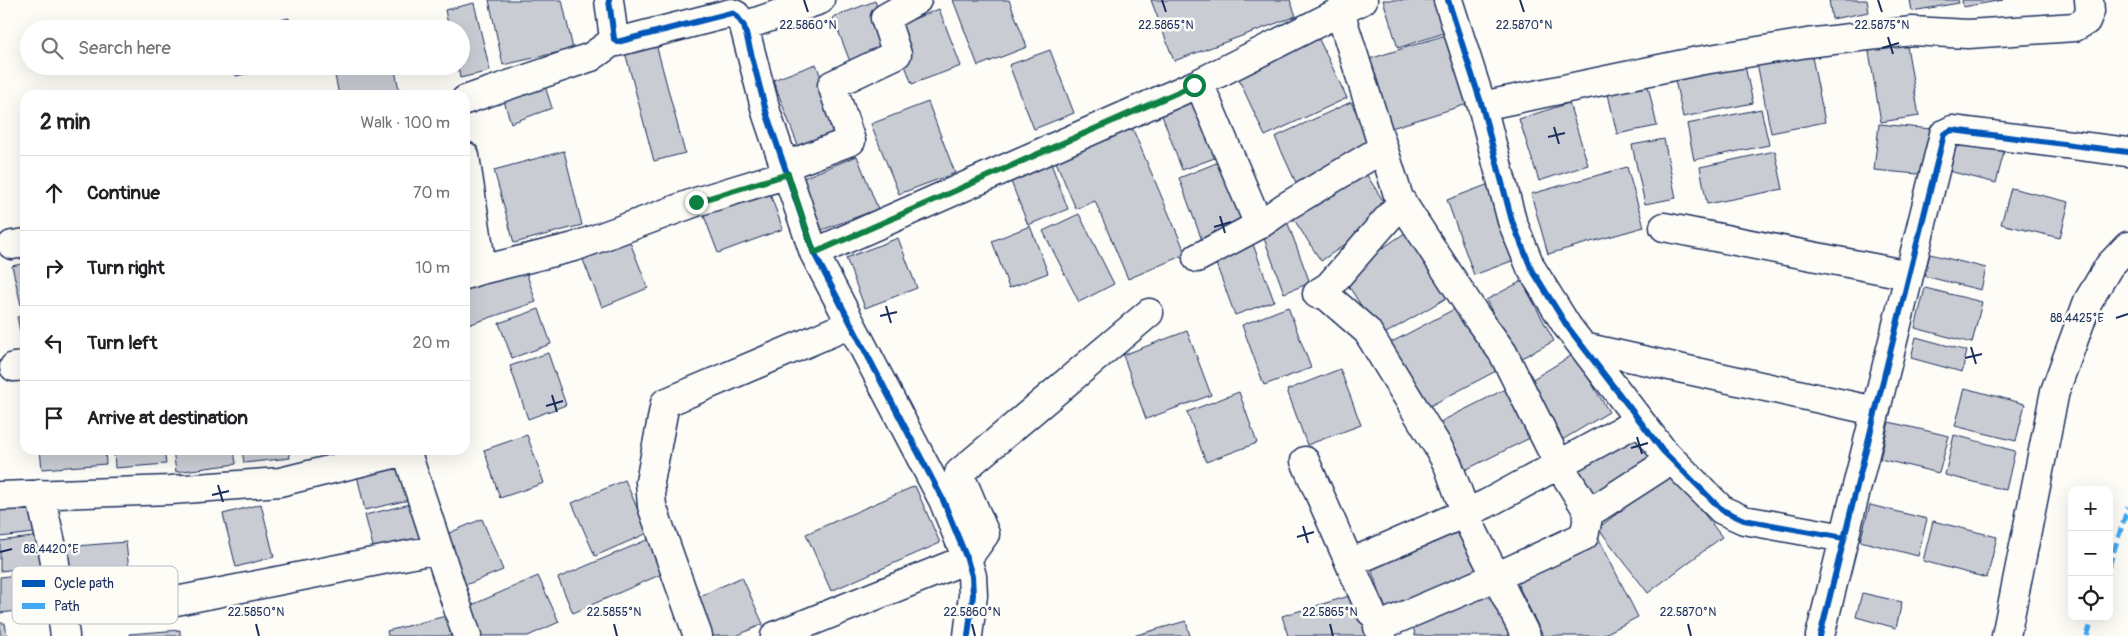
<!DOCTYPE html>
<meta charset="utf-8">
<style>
:root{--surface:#fff;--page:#f2f2f2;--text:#202124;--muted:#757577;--line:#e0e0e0}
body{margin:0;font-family:Pangolin,sans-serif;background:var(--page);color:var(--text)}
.controls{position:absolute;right:15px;bottom:15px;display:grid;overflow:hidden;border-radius:10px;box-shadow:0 5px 20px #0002}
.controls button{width:45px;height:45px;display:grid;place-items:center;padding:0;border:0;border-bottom:1px solid var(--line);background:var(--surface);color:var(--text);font:25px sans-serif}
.stop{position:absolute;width:15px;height:15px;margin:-11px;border:4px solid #0b8043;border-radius:50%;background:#fff}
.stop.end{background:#0b8043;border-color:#fff;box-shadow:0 1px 5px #0008}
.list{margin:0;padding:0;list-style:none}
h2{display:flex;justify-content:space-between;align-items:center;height:65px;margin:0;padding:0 20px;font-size:21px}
h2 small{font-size:16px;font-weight:400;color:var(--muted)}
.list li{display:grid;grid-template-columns:32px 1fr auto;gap:15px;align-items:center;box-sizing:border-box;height:75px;padding:0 20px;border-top:1px solid var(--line)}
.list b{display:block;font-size:19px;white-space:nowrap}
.list em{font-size:16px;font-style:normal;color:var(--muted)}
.icon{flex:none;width:28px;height:28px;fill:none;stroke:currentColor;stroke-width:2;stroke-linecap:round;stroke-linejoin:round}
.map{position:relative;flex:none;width:2128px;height:636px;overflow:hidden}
.search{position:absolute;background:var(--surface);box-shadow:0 5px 20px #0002;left:20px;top:20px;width:450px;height:55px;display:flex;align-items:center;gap:12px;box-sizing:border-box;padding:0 18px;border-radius:28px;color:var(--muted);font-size:19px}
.panel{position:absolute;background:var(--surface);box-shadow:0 5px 20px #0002;left:20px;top:90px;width:450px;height:365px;border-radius:15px}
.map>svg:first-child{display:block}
.building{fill:#c9ccd3;stroke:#1b2f5e}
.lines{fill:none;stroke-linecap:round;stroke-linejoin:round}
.street-casing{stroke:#1b2f5e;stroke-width:31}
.street{stroke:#fdfcf7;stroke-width:28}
.quiet{stroke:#3fa9f5;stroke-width:5;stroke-dasharray:10 5;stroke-linecap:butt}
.cycleway-casing{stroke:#fdfcf7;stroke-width:9}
.cycleway{stroke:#0057b8;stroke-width:6}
.route{stroke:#0b8043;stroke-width:6}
.ticks{fill:none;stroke:#1b2f5e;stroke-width:2}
.key{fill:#fdfcf7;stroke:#b9bec9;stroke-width:1}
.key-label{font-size:14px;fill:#1b2f5e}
.ticks-label{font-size:12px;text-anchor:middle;fill:#1b2f5e;stroke:#fdfcf7;stroke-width:5;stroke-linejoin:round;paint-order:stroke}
</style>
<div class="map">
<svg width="2128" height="636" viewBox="0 0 2128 636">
<rect width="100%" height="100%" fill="#fdfcf7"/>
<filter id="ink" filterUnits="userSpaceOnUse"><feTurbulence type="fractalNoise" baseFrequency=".02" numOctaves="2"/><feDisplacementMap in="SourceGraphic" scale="10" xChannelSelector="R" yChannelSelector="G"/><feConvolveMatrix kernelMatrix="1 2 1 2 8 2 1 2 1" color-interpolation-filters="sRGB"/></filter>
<g filter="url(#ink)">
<path class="building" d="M 489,0 L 562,0 L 573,49 L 503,65 Z
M 953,0 L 1009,0 L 1027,47 L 978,66 Z
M 1151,0 L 1290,0 L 1296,16 L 1174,61 Z
M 1383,0 L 1440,0 L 1450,31 L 1398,48 Z
M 1829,0 L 1867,0 L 1869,12 L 1832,19 Z
M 1910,0 L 1958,0 L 1959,3 L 1912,11 Z
M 1962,0 L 2003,0 L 1963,7 Z
M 875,1 L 894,51 L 852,67 L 833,17 Z
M 474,3 L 490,71 L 460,78 L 458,66 L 461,66 L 461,29 L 449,29 L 445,10 Z
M 939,9 L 961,66 L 912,84 L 891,28 Z
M 289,18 L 291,29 L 241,29 Z
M 1315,31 L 1347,98 L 1265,136 L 1234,69 Z
M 1455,32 L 1477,101 L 1382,131 L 1360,62 Z
M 1905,34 L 1919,116 L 1881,122 L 1867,40 Z
M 656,44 L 685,153 L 654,161 L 625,52 Z
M 1050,50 L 1074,113 L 1034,129 L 1009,65 Z
M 1811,52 L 1825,122 L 1771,133 L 1757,63 Z
M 1743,57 L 1753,103 L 1683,117 L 1673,71 Z
M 816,64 L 843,134 L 800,151 L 773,80 Z
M 234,66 L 280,66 L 236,76 Z
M 333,66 L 394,66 L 400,94 L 339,95 Z
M 1646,77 L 1657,126 L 1617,134 L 1606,85 Z
M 544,83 L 552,108 L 511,123 L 503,98 Z
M 1197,93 L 1220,156 L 1182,170 L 1159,107 Z
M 928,102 L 955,173 L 899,194 L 871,124 Z
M 1351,102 L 1374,148 L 1297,185 L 1275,137 Z
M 1569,103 L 1588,165 L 1539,181 L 1519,119 Z
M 1761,109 L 1769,145 L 1694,160 L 1687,124 Z
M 1879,124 L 1932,129 L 1928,175 L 1874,170 Z
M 1131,125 L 1186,254 L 1128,279 L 1095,201 L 1076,209 L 1054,157 Z
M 1954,136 L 2005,148 L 1996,183 L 1945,170 Z
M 1664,139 L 1676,198 L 1645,204 L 1632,145 Z
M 564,151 L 582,225 L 514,243 L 494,170 Z
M 1775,151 L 1783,189 L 1707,204 L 1700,167 Z
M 857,156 L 878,209 L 822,230 L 803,178 Z
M 1049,158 L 1068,209 L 1028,225 L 1008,174 Z
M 1219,162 L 1244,228 L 1203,243 L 1179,178 Z
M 1361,166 L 1391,213 L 1321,261 L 1289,212 Z
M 1627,167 L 1644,227 L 1548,254 L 1531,194 Z
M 766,183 L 783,229 L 718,253 L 701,208 Z
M 1489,184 L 1517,259 L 1474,275 L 1447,200 Z
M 2011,188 L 2069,202 L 2060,238 L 2001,224 Z
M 1079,214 L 1114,284 L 1079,302 L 1043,231 Z
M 1287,221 L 1310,283 L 1284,293 L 1261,230 Z
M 1030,226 L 1048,273 L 1009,288 L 992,241 Z
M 1412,228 L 1455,293 L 1381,336 L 1342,276 Z
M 626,232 L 648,288 L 602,307 L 579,250 Z
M 898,238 L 917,288 L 865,308 L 846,258 Z
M 1251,239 L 1274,301 L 1235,315 L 1212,253 Z
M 1930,254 L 1986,268 L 1981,290 L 1924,276 Z
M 522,260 L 536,302 L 465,326 L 465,280 Z
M 25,263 L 25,304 L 21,305 L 12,266 Z
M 1522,281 L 1554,341 L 1518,360 L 1486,300 Z
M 1925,288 L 1982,302 L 1972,343 L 1915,328 Z
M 1462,305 L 1496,371 L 1424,409 L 1390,343 Z
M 1288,307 L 1311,368 L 1264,385 L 1242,325 Z
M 539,309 L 551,344 L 512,358 L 499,323 Z
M 25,315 L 25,355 L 17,317 Z
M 1187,331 L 1211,395 L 1146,419 L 1123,355 Z
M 1916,337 L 1967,351 L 1962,372 L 1911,358 Z
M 548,353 L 566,405 L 528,419 L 510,366 Z
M 1574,354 L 1609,412 L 1557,443 L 1523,385 Z
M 1340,369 L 1361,425 L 1307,445 L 1287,390 Z
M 1513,385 L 1538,434 L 1465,470 L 1440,422 Z
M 1965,388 L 2025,404 L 2016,441 L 1955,426 Z
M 1239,392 L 1257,443 L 1206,462 L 1187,412 Z
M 1889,422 L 1949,436 L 1939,473 L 1880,459 Z
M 1639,429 L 1657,459 L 1586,502 L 1568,472 Z
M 527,435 L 544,483 L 500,498 L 484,450 Z
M 1954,435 L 2015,451 L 2006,490 L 1945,475 Z
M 40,450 L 105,450 L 106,464 L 42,469 Z
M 114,450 L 164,450 L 166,464 L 115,468 Z
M 173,450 L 234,450 L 236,464 L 176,472 Z
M 242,450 L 289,450 L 290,458 L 244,463 Z
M 302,450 L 322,450 L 303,454 Z
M 399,456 L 409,500 L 365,510 L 355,467 Z
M 1672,472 L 1722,537 L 1648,593 L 1598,528 Z
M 625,480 L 648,533 L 595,556 L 572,503 Z
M 915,486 L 940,543 L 831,591 L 806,534 Z
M 31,503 L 34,533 L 0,537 L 0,506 Z
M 414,503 L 423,543 L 375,554 L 365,515 Z
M 261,504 L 274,557 L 236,567 L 223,514 Z
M 1870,505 L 1927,519 L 1918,556 L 1860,541 Z
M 482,519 L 503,570 L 463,586 L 442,536 Z
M 1933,521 L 1997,537 L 1987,578 L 1923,561 Z
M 1462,525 L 1482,577 L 1387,612 L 1368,561 Z
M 39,536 L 43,566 L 0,571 L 0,541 Z
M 1598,537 L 1638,617 L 1601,636 L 1543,636 L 1515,579 Z
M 649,539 L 664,573 L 573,613 L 558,578 Z
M 126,542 L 130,580 L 67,586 L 64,547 Z
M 50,571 L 54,607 L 0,613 L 0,577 Z
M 538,576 L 559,622 L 528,636 L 477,636 L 465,608 Z
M 742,577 L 763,624 L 736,636 L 711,636 L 694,599 Z
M 1495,588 L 1513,636 L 1415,636 L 1412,619 Z
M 111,589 L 114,620 L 71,624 L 68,592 Z
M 1862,593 L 1902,602 L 1896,628 L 1856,617 Z
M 1356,594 L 1368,636 L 1288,636 L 1282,616 Z
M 446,616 L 451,636 L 388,636 L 387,631 Z
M 1186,621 L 1190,636 L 1133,636 Z
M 0,623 L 5,623 L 7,636 L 0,636 Z
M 180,630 L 180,636 L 130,636 L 129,634 Z"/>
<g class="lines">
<defs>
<path id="street" d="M 609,0 L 614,39 L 617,42 L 731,13 L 736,15 L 744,26 L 767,115 L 814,253 L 943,500 L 967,559 L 972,576 L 973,595 L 968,636
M 1448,0 L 1482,106 L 1512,221 L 1531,268 L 1567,326 L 1663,451 L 1722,510 L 1744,520 L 1844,538
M 1340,12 L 1399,198 L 1476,316 L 1503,353 L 1559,465 L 1589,513
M 744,26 L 820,0
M 1199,83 L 1259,225
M 465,100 L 591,57 L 615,40
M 1482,106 L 1698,61 L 1807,43 L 1912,31 L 1968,34 L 2075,27 L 2086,21 L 2090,11 L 2089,0
M 465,156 L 481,261 L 477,271 L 465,275
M 785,166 L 851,141 L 832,85 L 897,54 L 885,18 L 917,0
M 1664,227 L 1909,275
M 12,245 L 25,243
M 814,253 L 1199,83 L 1363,0
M 1197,258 L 1259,225 L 1285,207 L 1382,149
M 477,271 L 574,247 L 696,202 L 788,174
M 1321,291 L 1367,331 L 1438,447 L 1448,465 L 1470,525 L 1526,636
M 1317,294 L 1329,286 L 1402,202
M 1583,347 L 1875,411
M 14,367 L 25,366
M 406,450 L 467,636
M 1305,461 L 1371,612
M 40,494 L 54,556 L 65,636
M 0,496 L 171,490 L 280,482 L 406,451
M 1350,563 L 1486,504 L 1639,421
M 161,604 L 438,549
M 698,636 L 652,506 L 650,482 L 665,403 L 851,324
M 775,636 L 967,559 L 985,534 L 959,473 L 1149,313
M 1382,636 L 1378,627 L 1498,576 L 1584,536 L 1589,513 L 1671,460
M 1820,636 L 1944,134 L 1952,130 L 2128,152
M 2006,636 L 2055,391 L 2088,301 L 2109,266 L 2128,246"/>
</defs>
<use href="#street" class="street-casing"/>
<use href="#street" class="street"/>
<path class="quiet" d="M 2109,566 L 2128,507
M 2087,636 L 2093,617"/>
<defs>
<path id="cycleway" d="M 609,0 L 614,39 L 617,42 L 731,13 L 736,15 L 744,26 L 767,115 L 814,253 L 943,500 L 967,559 L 972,576 L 973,595 L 968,636
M 1448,0 L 1482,106 L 1512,221 L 1531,268 L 1567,326 L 1663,451 L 1722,510 L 1744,520 L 1844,538
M 1820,636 L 1944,134 L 1952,130 L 2128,152"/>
</defs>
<use href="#cycleway" class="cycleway-casing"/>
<use href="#cycleway" class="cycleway"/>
</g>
</g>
<g class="lines" filter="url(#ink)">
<path class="route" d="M 696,202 L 788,174 L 814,253 L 1194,85"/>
</g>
<path class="ticks" d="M 804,0 L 808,12M 1162,0 L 1166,12M 1520,0 L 1524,12M 1878,0 L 1882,12M 1888,37 L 1893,54M 1882,48 L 1899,43M 1554,127 L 1559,144M 1548,137 L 1565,133M 1220,216 L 1225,233M 1214,227 L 1231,222M 886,306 L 891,323M 880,316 L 897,312M 2116,318 L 2128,314M 1971,347 L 1976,364M 1965,358 L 1982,354M 552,395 L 557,412M 546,406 L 563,401M 1637,437 L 1642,454M 1631,448 L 1648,443M 218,485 L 223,502M 212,495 L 229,491M 1303,526 L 1308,543M 1297,537 L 1314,532M 0,552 L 12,549M 256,624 L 259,636M 614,624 L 617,636M 972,624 L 975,636M 1330,624 L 1333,636M 1688,624 L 1691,636"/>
<rect x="12" y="566" width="166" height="58" rx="8" class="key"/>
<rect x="22" y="580" width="23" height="7" fill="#0057b8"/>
<rect x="22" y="603" width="23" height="6" fill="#3fa9f5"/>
<g class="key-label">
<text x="54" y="588">Cycle path</text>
<text x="54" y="611">Path</text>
</g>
<g class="ticks-label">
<text x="808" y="29">22.5860°N</text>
<text x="1166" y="29">22.5865°N</text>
<text x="1524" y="29">22.5870°N</text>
<text x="1882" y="29">22.5875°N</text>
<text x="2077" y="322">88.4425°E</text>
<text x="51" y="553">88.4420°E</text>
<text x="256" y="616">22.5850°N</text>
<text x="614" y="616">22.5855°N</text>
<text x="972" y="616">22.5860°N</text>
<text x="1330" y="616">22.5865°N</text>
<text x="1688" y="616">22.5870°N</text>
</g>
</svg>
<div class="controls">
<button>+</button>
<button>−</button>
<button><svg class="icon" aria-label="locate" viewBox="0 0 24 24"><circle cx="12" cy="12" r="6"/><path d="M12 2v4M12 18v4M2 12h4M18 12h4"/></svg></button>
</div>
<div class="stop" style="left:1194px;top:85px"></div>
<div class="stop end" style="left:696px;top:202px"></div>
<div class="search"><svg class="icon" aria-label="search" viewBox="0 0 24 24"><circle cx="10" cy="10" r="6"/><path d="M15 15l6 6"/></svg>Search here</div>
<section class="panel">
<h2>2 min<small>Walk · 100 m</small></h2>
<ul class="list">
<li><svg class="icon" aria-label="ahead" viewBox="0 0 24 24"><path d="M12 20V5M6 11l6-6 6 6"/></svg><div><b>Continue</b></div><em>70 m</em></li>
<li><svg class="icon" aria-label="right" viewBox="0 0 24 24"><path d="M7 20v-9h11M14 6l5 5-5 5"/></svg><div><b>Turn right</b></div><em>10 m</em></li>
<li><svg class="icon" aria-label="left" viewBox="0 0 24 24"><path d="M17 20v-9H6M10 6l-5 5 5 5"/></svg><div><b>Turn left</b></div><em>20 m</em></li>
<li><svg class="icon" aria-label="arrive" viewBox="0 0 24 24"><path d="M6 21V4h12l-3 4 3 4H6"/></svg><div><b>Arrive at destination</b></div></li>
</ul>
</section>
</div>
